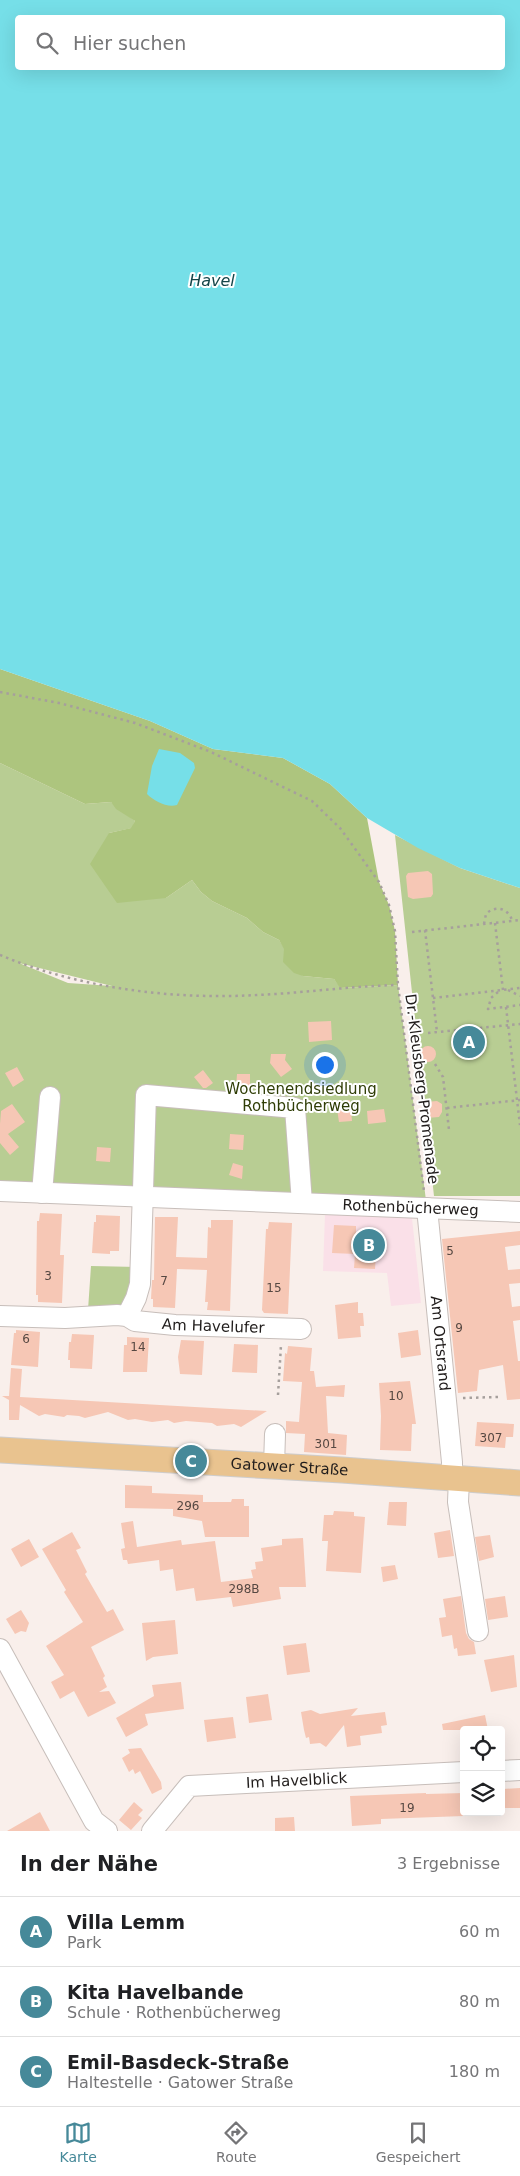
<!DOCTYPE html>
<html lang="de">
<meta charset="utf-8">
<style>
:root{--surface:#fff;--page:#f2f2f2;--text:#202124;--muted:#757577;--line:#e0e0e0;--accent:#468999}
body{margin:0;font-family:"DejaVu Sans",sans-serif;background:var(--page);color:var(--text)}
.controls{position:absolute;right:15px;bottom:15px;display:grid;overflow:hidden;border-radius:5px;box-shadow:0 5px 20px #0002}
.controls button{width:45px;height:45px;display:grid;place-items:center;padding:0;border:0;border-bottom:1px solid var(--line);background:var(--surface);color:var(--text);font:25px sans-serif}
.you{position:absolute;left:324px;top:1064px;width:18px;height:18px;margin:-12px;border:4px solid #fff;border-radius:50%;background:#1a73e8;box-shadow:0 0 0 8px #1a73e833}
.badge{display:grid;place-items:center;width:32px;height:32px;border-radius:50%;background:var(--accent);color:#fff;font-size:16px;font-weight:700}
.pin{position:absolute;translate:-50% -50%;border:2px solid #fff;box-shadow:0 1px 5px #0006}
.list{margin:0;padding:0;list-style:none}
h2{display:flex;justify-content:space-between;align-items:center;height:65px;margin:0;padding:0 20px;font-size:21px}
h2 small{font-size:16px;font-weight:400;color:var(--muted)}
.list li{display:grid;grid-template-columns:32px 1fr auto;gap:15px;align-items:center;box-sizing:border-box;height:70px;padding:0 20px;border-top:1px solid var(--line)}
.list b{display:block;font-size:19px;white-space:nowrap}
.list p{margin:0;font-size:16px;white-space:nowrap;color:var(--muted)}
.list em{font-size:16px;font-style:normal;color:var(--muted)}
.icon{flex:none;width:28px;height:28px;fill:none;stroke:currentColor;stroke-width:2;stroke-linecap:round;stroke-linejoin:round}
.map{position:relative;flex:none;width:520px;height:1831px;overflow:hidden}
.search{position:absolute;background:var(--surface);box-shadow:0 5px 20px #0002;left:15px;right:15px;top:15px;height:55px;display:flex;align-items:center;gap:12px;box-sizing:border-box;padding:0 18px;border-radius:5px;color:var(--muted);font-size:19px}
.sheet{height:275px;background:var(--surface)}
nav{display:flex;justify-content:space-around;align-items:center;box-sizing:border-box;height:70px;border-top:1px solid var(--line);background:var(--surface);font-size:14px;color:var(--muted)}
nav a{display:grid;justify-items:center;gap:2px}
nav .on{color:var(--accent)}
.map>svg:first-child{display:block}
.education{fill:#fae0e8}
.green{fill:#b8cd93;fill-rule:evenodd}
.forest{fill:#adc57e}
.water{fill:#76dfe8;fill-rule:evenodd}
.building{fill:#f6c7b5}
.lines{fill:none;stroke-linecap:round;stroke-linejoin:round}
.minor-casing{stroke:#c7beba;stroke-width:22}
.major-casing{stroke:#cecdcd;stroke-width:27}
.path{stroke:#a69f9c;stroke-width:2.5;stroke-dasharray:2.5 4;stroke-linecap:butt}
.minor{stroke:#fff;stroke-width:20}
.major{stroke:#e9c38f;stroke-width:25}
.labels{text-anchor:middle;dominant-baseline:central;stroke-width:4;stroke-linejoin:round;paint-order:stroke}
.number-label{font-size:12px;fill:#564842}
.park-label{font-size:15px;fill:#2f3d06;stroke:#fff}
.street-label{font-size:15px;fill:#211d1c;stroke:#fff}
.water-label{font-size:16px;font-style:italic;fill:#15464a;stroke:#fff}
</style>
<div class="map">
<svg width="520" height="1831" viewBox="0 0 520 1831">
<rect width="100%" height="100%" fill="#f9efeb"/>
<path class="education" d="M 325,1214 L 412,1218 L 421,1303 L 391,1306 L 387,1273 L 323,1271 Z"/>
<path class="green" d="M 0,763 L 85,804 L 111,802 L 135,821 L 132,828 L 109,833 L 166,898 L 192,880 L 201,892 L 212,901 L 247,918 L 263,932 L 279,940 L 303,976 L 334,979 L 341,988 L 398,985 L 427,1208 L 0,1191 ZM 19,963 L 112,986 L 68,983 Z
M 395,835 L 460,868 L 520,888 L 520,1196 L 434,1196 Z
M 91,1266 L 138,1267 L 124,1306 L 88,1310 Z"/>
<path class="forest" d="M 0,669 L 150,721 L 213,749 L 283,758 L 330,784 L 367,818 L 379,882 L 389,905 L 395,931 L 398,985 L 340,988 L 334,979 L 303,976 L 294,973 L 283,962 L 284,949 L 279,940 L 263,932 L 247,918 L 212,901 L 201,892 L 192,880 L 166,898 L 117,903 L 90,864 L 109,833 L 131,828 L 135,821 L 116,809 L 111,802 L 85,804 L 0,763 Z"/>
<path class="water" d="M 0,0 L 520,0 L 520,888 L 460,868 L 418,848 L 367,818 L 330,784 L 283,758 L 213,749 L 150,721 L 0,669 ZM 18,18 L 502,18 L 502,68 L 18,68 Z
M 159,749 L 180,753 L 194,763 L 195,768 L 177,805 C 167,808 154,801 147,794 L 152,766 Z"/>
<path class="building" d="M 428,871 L 432,874 L 433,894 L 431,897 L 413,899 L 408,897 L 406,876 L 408,873 Z
M 331,1021 L 332,1040 L 309,1042 L 308,1022 Z
M420 1054a8 8 0 1 1 16 0a8 8 0 1 1-16 0Z
M 271,1054 L 286,1054 L 285,1060 L 292,1069 L 281,1077 L 270,1063 Z
M 17,1067 L 24,1080 L 13,1087 L 5,1073 Z
M 203,1070 L 213,1083 L 206,1088 L 203,1088 L 194,1077 Z
M 237,1074 L 250,1074 L 250,1088 L 236,1088 Z
M 350,1100 L 352,1121 L 339,1122 L 336,1102 Z
M 437,1101 L 442,1104 L 442,1112 L 439,1117 L 427,1118 L 426,1102 Z
M 12,1104 L 25,1122 L 8,1134 L 19,1147 L 10,1155 L 0,1143 L 0,1124 L 1,1111 Z
M 384,1109 L 386,1122 L 368,1124 L 367,1111 Z
M 230,1134 L 244,1135 L 243,1150 L 229,1149 Z
M 97,1147 L 111,1148 L 110,1162 L 96,1161 Z
M 233,1163 L 243,1166 L 242,1179 L 229,1175 Z
M 40,1213 L 62,1214 L 60,1255 L 64,1255 L 62,1303 L 38,1302 L 38,1295 L 36,1295 L 37,1221 L 39,1221 Z
M 96,1215 L 120,1216 L 119,1251 L 110,1251 L 110,1254 L 92,1253 L 94,1222 L 96,1222 Z
M 155,1217 L 178,1217 L 176,1257 L 207,1258 L 208,1227 L 211,1228 L 211,1220 L 233,1220 L 230,1311 L 207,1310 L 208,1302 L 205,1302 L 207,1270 L 177,1269 L 175,1308 L 153,1307 L 153,1299 L 151,1299 L 152,1280 L 154,1280 Z
M 269,1222 L 292,1223 L 288,1314 L 264,1313 L 262,1310 L 266,1229 L 268,1229 Z
M 334,1225 L 356,1226 L 356,1235 L 377,1236 L 375,1269 L 354,1268 L 355,1254 L 332,1253 Z
M 520,1231 L 520,1245 L 505,1247 L 508,1270 L 520,1269 L 520,1283 L 509,1284 L 512,1307 L 520,1306 L 520,1320 L 513,1321 L 518,1361 L 520,1361 L 520,1399 L 507,1400 L 503,1365 L 479,1370 L 477,1391 L 458,1393 L 442,1239 Z
M 358,1302 L 358,1313 L 363,1313 L 364,1326 L 360,1326 L 361,1337 L 338,1339 L 335,1305 Z
M 16,1330 L 40,1332 L 38,1367 L 11,1365 L 14,1333 L 16,1333 Z
M 418,1330 L 421,1355 L 401,1358 L 398,1333 Z
M 72,1334 L 94,1335 L 92,1369 L 70,1368 L 70,1360 L 68,1360 L 69,1342 L 71,1342 Z
M 127,1337 L 149,1338 L 147,1372 L 123,1372 L 124,1345 L 127,1345 Z
M 181,1340 L 204,1341 L 202,1375 L 180,1374 L 178,1357 Z
M 234,1344 L 258,1345 L 257,1373 L 232,1372 Z
M 288,1346 L 312,1348 L 310,1371 L 314,1371 L 316,1387 L 345,1385 L 344,1397 L 326,1396 L 328,1433 L 347,1435 L 346,1455 L 304,1452 L 305,1434 L 286,1433 L 286,1421 L 299,1422 L 302,1382 L 283,1381 L 285,1353 L 287,1354 Z
M 11,1368 L 22,1369 L 20,1397 L 267,1411 L 241,1427 L 234,1424 L 217,1426 L 212,1423 L 186,1421 L 174,1423 L 168,1420 L 152,1422 L 135,1419 L 128,1420 L 108,1412 L 85,1418 L 79,1416 L 67,1415 L 64,1417 L 45,1414 L 39,1416 L 20,1405 L 19,1420 L 9,1420 L 9,1400 L 2,1396 L 9,1396 Z
M 410,1381 L 416,1424 L 412,1424 L 411,1451 L 380,1450 L 381,1416 L 379,1383 Z
M 477,1422 L 514,1424 L 513,1437 L 506,1437 L 505,1448 L 475,1446 Z
M 125,1485 L 152,1486 L 152,1493 L 203,1495 L 203,1502 L 231,1502 L 232,1499 L 244,1499 L 244,1506 L 249,1506 L 249,1537 L 205,1537 L 202,1521 L 173,1516 L 173,1509 L 125,1508 Z
M 389,1502 L 407,1502 L 406,1526 L 387,1525 Z
M 334,1511 L 354,1512 L 354,1516 L 365,1517 L 361,1573 L 326,1571 L 328,1541 L 322,1541 L 324,1515 L 333,1515 Z
M 133,1521 L 137,1547 L 181,1540 L 182,1545 L 215,1541 L 221,1582 L 253,1578 L 251,1570 L 256,1569 L 255,1562 L 263,1561 L 261,1548 L 282,1545 L 282,1539 L 303,1538 L 306,1587 L 279,1587 L 281,1599 L 233,1607 L 231,1597 L 196,1601 L 194,1588 L 176,1591 L 173,1569 L 160,1571 L 159,1560 L 128,1564 L 127,1560 L 123,1560 L 121,1549 L 125,1548 L 121,1523 Z
M 450,1530 L 454,1556 L 438,1558 L 434,1533 Z
M 72,1532 L 81,1548 L 76,1550 L 87,1572 L 85,1574 L 107,1612 L 113,1609 L 124,1630 L 91,1647 L 105,1676 L 103,1678 L 107,1687 L 99,1692 L 109,1691 L 116,1703 L 88,1717 L 74,1691 L 60,1699 L 51,1682 L 64,1675 L 46,1646 L 83,1622 L 64,1592 L 66,1590 L 42,1549 Z
M 490,1535 L 494,1557 L 479,1561 L 475,1537 Z
M 29,1539 L 39,1557 L 21,1567 L 11,1549 Z
M 395,1565 L 398,1579 L 383,1582 L 381,1567 Z
M 461,1596 L 466,1633 L 469,1639 L 474,1642 L 476,1654 L 458,1656 L 457,1648 L 454,1649 L 452,1635 L 442,1637 L 439,1618 L 446,1617 L 443,1599 Z
M 505,1596 L 508,1617 L 488,1620 L 485,1599 Z
M 21,1610 L 29,1623 L 26,1632 L 21,1631 L 15,1634 L 6,1619 Z
M 175,1620 L 178,1654 L 153,1657 L 146,1661 L 142,1623 Z
M 306,1643 L 310,1672 L 287,1675 L 283,1646 Z
M 514,1655 L 517,1687 L 491,1692 L 484,1660 Z
M 181,1682 L 184,1709 L 145,1714 L 148,1725 L 126,1737 L 116,1718 L 154,1696 L 152,1685 Z
M 268,1694 L 272,1720 L 249,1723 L 246,1697 Z
M 358,1708 L 351,1716 L 385,1712 L 387,1725 L 381,1726 L 382,1733 L 360,1736 L 361,1745 L 347,1747 L 344,1725 L 326,1747 L 320,1743 L 310,1744 L 309,1737 L 306,1738 L 304,1730 L 301,1712 L 311,1710 L 320,1714 Z
M 485,1715 L 488,1730 L 443,1730 L 442,1724 Z
M 233,1717 L 236,1738 L 207,1742 L 204,1720 Z
M 141,1748 L 161,1782 L 162,1789 L 152,1794 L 140,1771 L 135,1774 L 133,1769 L 129,1772 L 122,1758 L 130,1753 L 128,1749 Z
M 520,1788 L 520,1808 L 504,1808 L 503,1789 Z
M 426,1793 L 426,1794 L 464,1793 L 464,1816 L 381,1819 L 381,1824 L 352,1826 L 350,1796 Z
M 134,1802 L 143,1810 L 138,1815 L 142,1818 L 131,1830 L 119,1820 Z
M 40,1812 L 50,1831 L 7,1831 Z
M 294,1817 L 295,1831 L 275,1831 L 275,1818 Z"/>
<g class="lines">
<defs>
<g id="minor">
<path id="s1" d="M 0,1191 L 520,1212"/>
<path d="M 42,1193 L 50,1097"/>
<path id="s2" d="M 427,1208 L 452,1462 L 452,1478"/>
<path id="s3" d="M 0,1316 L 65,1318 L 117,1315 L 127,1316 L 135,1321 L 175,1325 L 301,1329"/>
<path d="M 127,1316 L 136,1298 L 140,1284 L 146,1095 L 295,1108 L 302,1203"/>
<path d="M 274,1466 L 275,1434"/>
<path d="M 459,1479 L 458,1502 L 478,1631"/>
<path d="M 0,1649 L 94,1821 L 107,1831"/>
<path d="M 501,1771 L 520,1770"/>
<path id="s4" d="M 152,1831 L 189,1786 L 464,1772"/>
</g>
<g id="major">
<path id="s5" d="M 0,1450 L 342,1470 L 520,1483"/>
</g>
</defs>
<use href="#minor" class="minor-casing"/>
<use href="#major" class="major-casing"/>
<path class="path" d="M 0,692 L 59,703 L 135,723 L 211,752 L 312,801 L 340,828 L 379,882 L 389,905 L 395,931 L 398,985 L 424,1191
M 495,923 L 503,990
M 484,924 L 486,914 C 495,905 508,908 512,920
M 425,930 L 437,1032
M 412,932 L 520,920
M 0,955 C 79,988 172,1000 257,995 C 304,993 351,986 398,985
M 508,990 L 520,996
M 498,992 L 491,998 L 488,1009 L 520,1005
M 433,998 L 520,988
M 506,1007 L 520,1125
M 428,1033 L 520,1024
M 435,1064 L 443,1077 L 449,1130
M 447,1108 L 520,1100
M 278,1395 L 281,1345
M 463,1398 L 498,1397"/>
<use href="#minor" class="minor"/>
<use href="#major" class="major"/>
</g>
<g class="labels">
<g class="number-label">
<text x="450" y="1251">5</text>
<text x="48" y="1276">3</text>
<text x="164" y="1281">7</text>
<text x="274" y="1288">15</text>
<text x="459" y="1328">9</text>
<text x="26" y="1339">6</text>
<text x="138" y="1347">14</text>
<text x="396" y="1396">10</text>
<text x="491" y="1438">307</text>
<text x="326" y="1444">301</text>
<text x="188" y="1506">296</text>
<text x="244" y="1589">298B</text>
<text x="407" y="1808">19</text>
</g>
<g class="park-label">
<text x="301" y="1089">Wochenendsiedlung<tspan x="301" dy="17">Rothbücherweg</tspan></text>
</g>
<g class="street-label">
<text transform="translate(422 1089) rotate(83)">Dr.-Kleusberg-Promenade</text>
<text stroke="none"><textPath href="#s1" startOffset="411">Rothenbücherweg</textPath></text>
<text stroke="none"><textPath href="#s3" startOffset="215">Am Havelufer</textPath></text>
<text stroke="none"><textPath href="#s2" startOffset="136">Am Ortsrand</textPath></text>
<text stroke="none"><textPath href="#s5" startOffset="290">Gatower Straße</textPath></text>
<text stroke="none"><textPath href="#s4" startOffset="166">Im Havelblick</textPath></text>
</g>
<g class="water-label">
<text x="212" y="280">Havel</text>
</g>
</g>
</svg>
<div class="controls">
<button><svg class="icon" aria-label="locate" viewBox="0 0 24 24"><circle cx="12" cy="12" r="6"/><path d="M12 2v4M12 18v4M2 12h4M18 12h4"/></svg></button>
<button><svg class="icon" aria-label="layers" viewBox="0 0 24 24"><path d="M12 4l9 5-9 5-9-5zM3 14l9 5 9-5"/></svg></button>
</div>
<div class="you"></div>
<div class="pin badge" style="left:469px;top:1042px">A</div>
<div class="pin badge" style="left:369px;top:1245px">B</div>
<div class="pin badge" style="left:191px;top:1461px">C</div>
<div class="search"><svg class="icon" aria-label="search" viewBox="0 0 24 24"><circle cx="10" cy="10" r="6"/><path d="M15 15l6 6"/></svg>Hier suchen</div>
</div>
<section class="sheet">
<h2>In der Nähe<small>3 Ergebnisse</small></h2>
<ul class="list">
<li><span class="badge">A</span><div><b>Villa Lemm</b><p>Park</p></div><em>60 m</em></li>
<li><span class="badge">B</span><div><b>Kita Havelbande</b><p>Schule · Rothenbücherweg</p></div><em>80 m</em></li>
<li><span class="badge">C</span><div><b>Emil-Basdeck-Straße</b><p>Haltestelle · Gatower Straße</p></div><em>180 m</em></li>
</ul>
</section>
<nav>
<a class="on"><svg class="icon" aria-label="map" viewBox="0 0 24 24"><path d="M3 6l6-2 6 2 6-2v14l-6 2-6-2-6 2zM9 4v14M15 6v14"/></svg>Karte</a>
<a><svg class="icon" aria-label="directions" viewBox="0 0 24 24"><path d="M12 3l9 9-9 9-9-9zM9 14v-3h6M13 9l2 2-2 2"/></svg>Route</a>
<a><svg class="icon" aria-label="saved" viewBox="0 0 24 24"><path d="M7 4h10v16l-5-4-5 4z"/></svg>Gespeichert</a>
</nav>
